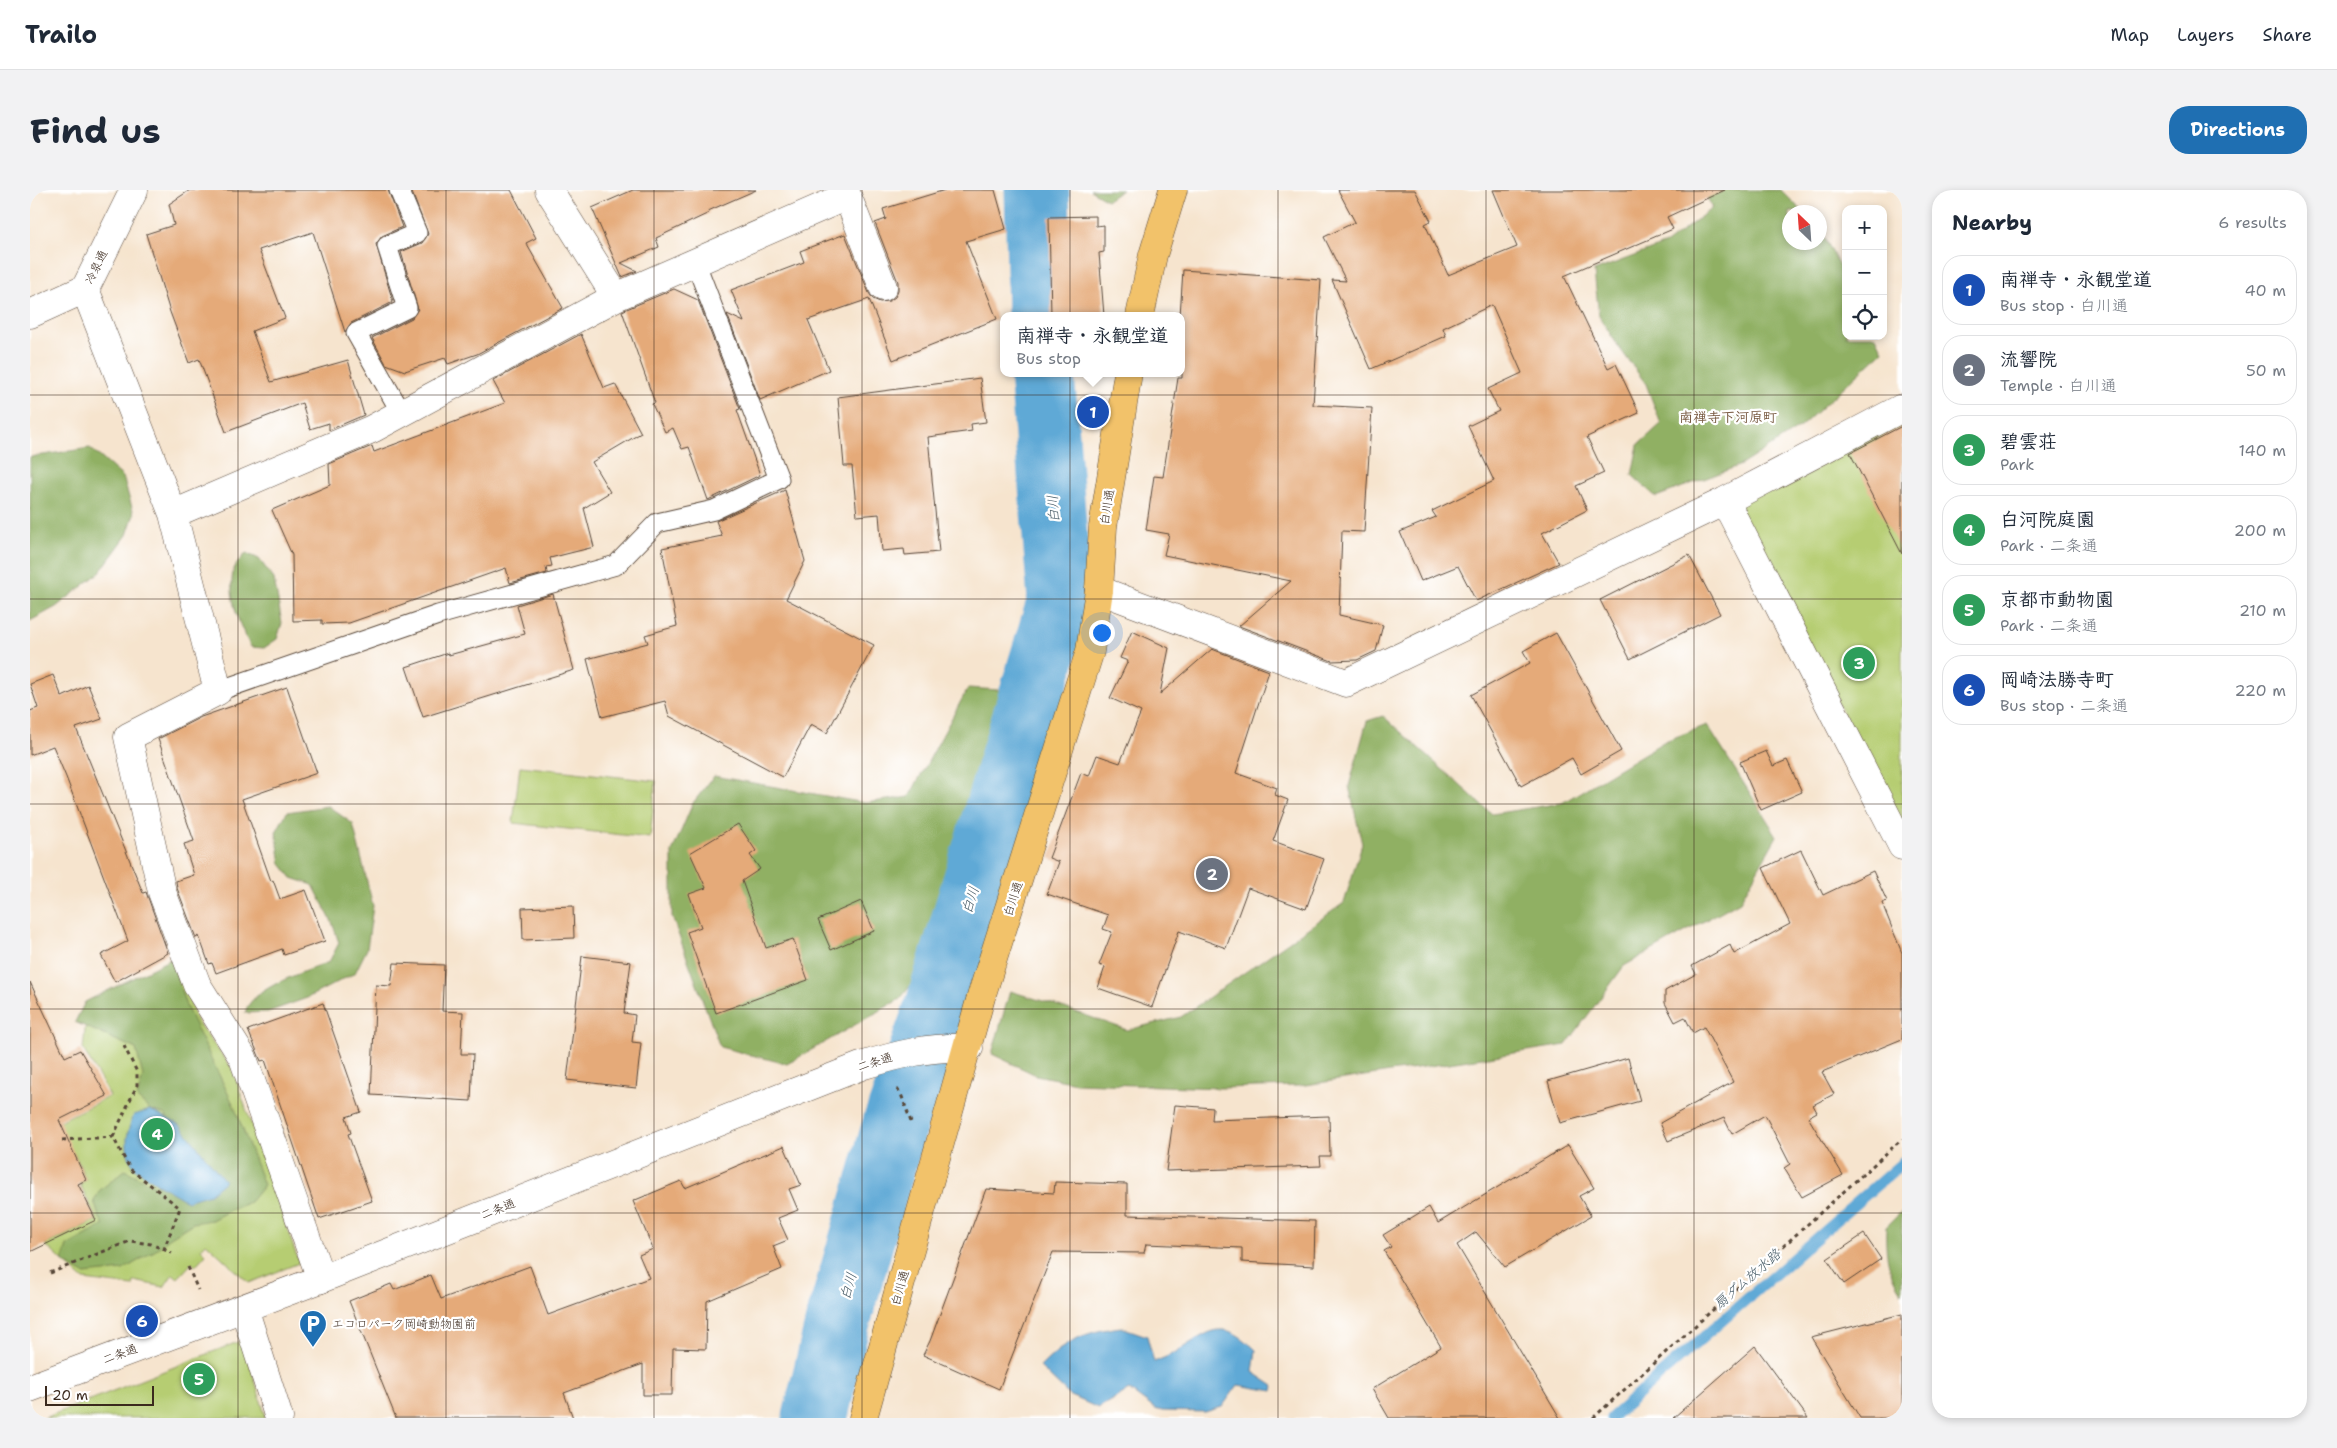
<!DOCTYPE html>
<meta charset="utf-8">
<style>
:root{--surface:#fff;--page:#f2f2f3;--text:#1f2937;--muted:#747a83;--line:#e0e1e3;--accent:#1f6fb2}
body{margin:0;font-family:"Shantell Sans","Klee One",sans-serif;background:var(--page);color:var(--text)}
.controls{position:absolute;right:15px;top:15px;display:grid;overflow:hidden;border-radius:10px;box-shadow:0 2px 8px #0003}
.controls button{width:45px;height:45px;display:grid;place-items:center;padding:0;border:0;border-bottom:1px solid var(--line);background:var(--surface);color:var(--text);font:25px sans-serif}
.compass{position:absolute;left:1752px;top:15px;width:45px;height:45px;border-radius:50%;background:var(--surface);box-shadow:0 2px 8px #0003;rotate:335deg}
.scale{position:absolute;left:15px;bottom:12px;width:109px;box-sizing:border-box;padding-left:5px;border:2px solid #3b2a1e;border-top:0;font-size:14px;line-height:18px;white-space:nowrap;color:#3b2a1e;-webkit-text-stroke:4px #fff;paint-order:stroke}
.you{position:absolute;left:1071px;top:442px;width:18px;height:18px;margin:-12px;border:4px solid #fff;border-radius:50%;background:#1a73e8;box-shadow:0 0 0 8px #1a73e833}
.badge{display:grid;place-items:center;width:32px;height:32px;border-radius:50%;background:var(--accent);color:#fff;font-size:16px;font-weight:700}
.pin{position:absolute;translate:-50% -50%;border:2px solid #fff;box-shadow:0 1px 5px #0006}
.popup{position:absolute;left:970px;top:122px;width:185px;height:65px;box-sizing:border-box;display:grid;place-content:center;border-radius:10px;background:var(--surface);filter:drop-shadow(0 1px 4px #0005);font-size:16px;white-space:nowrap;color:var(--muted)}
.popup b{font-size:19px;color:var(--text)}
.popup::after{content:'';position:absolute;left:50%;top:100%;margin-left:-10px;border:10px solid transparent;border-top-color:var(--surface)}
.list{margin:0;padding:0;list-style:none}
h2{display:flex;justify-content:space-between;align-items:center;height:65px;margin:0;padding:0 20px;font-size:21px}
h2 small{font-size:16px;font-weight:400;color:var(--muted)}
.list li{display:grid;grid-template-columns:32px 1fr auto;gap:15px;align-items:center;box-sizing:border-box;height:70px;margin:0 10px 10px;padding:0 10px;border:1px solid var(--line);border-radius:20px}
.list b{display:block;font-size:19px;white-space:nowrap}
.list p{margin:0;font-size:16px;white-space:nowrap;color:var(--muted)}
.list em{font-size:16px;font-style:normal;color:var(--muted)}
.icon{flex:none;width:28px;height:28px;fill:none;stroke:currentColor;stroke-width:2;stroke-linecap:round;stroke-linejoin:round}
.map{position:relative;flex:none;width:1872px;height:1228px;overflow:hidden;border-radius:20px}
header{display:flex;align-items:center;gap:30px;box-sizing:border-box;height:70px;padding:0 25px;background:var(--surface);border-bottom:1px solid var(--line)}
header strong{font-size:24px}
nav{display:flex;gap:28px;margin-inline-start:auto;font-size:18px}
.intro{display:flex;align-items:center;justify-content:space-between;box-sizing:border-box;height:120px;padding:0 30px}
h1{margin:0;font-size:35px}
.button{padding:12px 22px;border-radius:20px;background:var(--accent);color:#fff;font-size:18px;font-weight:700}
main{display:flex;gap:30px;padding:0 30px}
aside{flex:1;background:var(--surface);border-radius:20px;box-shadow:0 2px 8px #0003}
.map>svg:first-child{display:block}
.green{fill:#b6cd72;stroke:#787c48}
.forest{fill:#90b064;stroke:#666d41}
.water{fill:#5ea9d6;stroke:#4c6a7a}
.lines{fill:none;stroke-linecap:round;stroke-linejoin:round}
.stream{stroke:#5ea9d6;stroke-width:11}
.river{stroke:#5ea9d6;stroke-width:65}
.building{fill:#e5aa79}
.service-casing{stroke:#574638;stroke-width:21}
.minor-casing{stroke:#574638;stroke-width:29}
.tertiary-casing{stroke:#574638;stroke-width:29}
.primary-casing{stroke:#574638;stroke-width:29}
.path{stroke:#574638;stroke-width:3;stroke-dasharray:4 4;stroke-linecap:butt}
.service{stroke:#fff;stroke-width:19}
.minor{stroke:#fff;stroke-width:28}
.tertiary{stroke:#fff;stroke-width:28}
.primary{stroke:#f2c26a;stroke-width:28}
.grid{fill:none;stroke:#3b2a1e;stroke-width:1;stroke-opacity:0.55}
.labels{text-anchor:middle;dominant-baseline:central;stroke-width:4.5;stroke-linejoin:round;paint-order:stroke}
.street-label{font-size:12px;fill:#3b2a1e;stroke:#fff}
.poi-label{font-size:12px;fill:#3b2a1e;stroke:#fff;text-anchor:start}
.neighbourhood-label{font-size:14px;font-weight:bold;fill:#76573e;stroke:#fff}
.water-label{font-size:14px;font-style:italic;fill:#495d68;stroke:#fff}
</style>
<header>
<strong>Trailo</strong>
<nav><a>Map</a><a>Layers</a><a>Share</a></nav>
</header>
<div class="intro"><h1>Find us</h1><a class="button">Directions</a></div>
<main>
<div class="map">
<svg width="1872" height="1228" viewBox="0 0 1872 1228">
<rect width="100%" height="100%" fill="#fff"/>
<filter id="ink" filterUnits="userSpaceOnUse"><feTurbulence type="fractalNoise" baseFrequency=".02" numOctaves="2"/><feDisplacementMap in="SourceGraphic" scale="10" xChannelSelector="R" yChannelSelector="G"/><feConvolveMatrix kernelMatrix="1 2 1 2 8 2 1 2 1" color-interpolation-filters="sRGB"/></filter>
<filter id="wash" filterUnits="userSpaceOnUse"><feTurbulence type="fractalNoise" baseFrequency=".0096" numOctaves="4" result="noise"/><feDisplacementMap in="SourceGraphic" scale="20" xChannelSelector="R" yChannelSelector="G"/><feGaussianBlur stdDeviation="1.12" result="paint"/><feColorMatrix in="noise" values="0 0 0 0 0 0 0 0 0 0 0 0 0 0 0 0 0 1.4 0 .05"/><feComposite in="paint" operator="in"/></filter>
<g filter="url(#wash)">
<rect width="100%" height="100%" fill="#f6e4ce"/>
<path class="green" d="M 1872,222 L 1872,634 L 1701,312 Z
M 490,576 L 626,591 L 620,648 L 483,633 Z
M 147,777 L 167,832 L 202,878 L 269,1073 L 219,1093 L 176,1053 L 171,1059 L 176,1064 L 165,1076 L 162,1073 L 148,1088 L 143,1084 L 134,1097 L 104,1091 L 103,1096 L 54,1090 L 15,1055 L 67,1030 L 50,994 L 56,990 L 46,967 L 24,934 L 80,906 L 53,859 L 57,821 Z
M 213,1150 L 236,1228 L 14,1228 Z"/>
<path class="forest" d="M 1060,0 L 1092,0 L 1077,10 Z
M 1674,0 L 1751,0 L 1773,22 L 1760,22 L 1760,52 L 1790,52 L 1790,39 L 1816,89 L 1816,146 L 1846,146 L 1853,161 L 1769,238 L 1711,275 L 1626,307 L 1602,285 L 1608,255 L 1631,234 L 1616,194 L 1588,156 L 1569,126 L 1564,81 L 1636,54 L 1682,18 Z
M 60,258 L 93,287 L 104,324 L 97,345 L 69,383 L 26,417 L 0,431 L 0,267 Z
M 216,363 L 229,369 L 244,389 L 252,433 L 247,449 L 234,458 L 221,457 C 209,436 198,408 203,382 C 204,376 212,368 216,363 Z
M 938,498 L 969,500 L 984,522 L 896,776 L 870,809 L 757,874 L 690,857 L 642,727 L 642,662 L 663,613 L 684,586 L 835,613 L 879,607 Z
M 1353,526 L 1462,624 L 1532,613 L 1635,551 L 1677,535 L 1747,646 L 1710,711 L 1594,776 L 1536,855 L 1269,896 L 1190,898 L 1046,893 L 1006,885 L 962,864 L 980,801 L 1029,816 L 1097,840 L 1151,827 L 1314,713 L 1332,654 L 1319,596 L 1337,531 Z
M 298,616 L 323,634 L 343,716 L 337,759 L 325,783 L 277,808 L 238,822 L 215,823 C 220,798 277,781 299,772 L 309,753 L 302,732 L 283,695 L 262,688 L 251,674 L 246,642 L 257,622 Z
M 141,769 L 156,816 L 204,916 L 234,995 L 220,1012 L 200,1020 L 182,1030 L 163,1033 L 139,1048 L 126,1060 L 93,1080 L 54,1084 L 32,1071 L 37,1056 L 74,1035 L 69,1027 L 64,1011 L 70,1000 L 95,980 L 125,996 L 143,989 L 153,945 L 134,924 L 120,920 L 107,908 L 113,886 L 106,859 L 45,832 L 55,812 Z
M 1872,1021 L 1872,1103 C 1857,1081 1855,1062 1856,1037 Z"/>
<path class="water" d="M 120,920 L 150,935 L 195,991 L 180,1004 L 157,1011 C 148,1006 107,982 104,977 C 93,961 96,942 104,925 Z
M 1091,1137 L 1117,1146 L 1124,1172 C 1133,1168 1142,1165 1149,1160 C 1183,1139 1193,1128 1226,1160 L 1223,1182 L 1244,1196 L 1243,1201 L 1208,1195 L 1192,1217 L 1175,1222 L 1132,1221 L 1125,1219 L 1099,1200 L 1068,1218 L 1039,1205 L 1010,1177 C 1037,1150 1053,1142 1091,1137 Z"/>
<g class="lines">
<path class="stream" d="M 1581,1228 L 1872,973"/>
<path class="river" d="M 1007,0 L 1010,126
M 785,1228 L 807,1135 L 866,931 L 908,815 L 1030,410 L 1012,183"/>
</g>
<g id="blocks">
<path class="building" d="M 160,0 L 358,0 L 372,37 L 352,46 L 346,54 L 363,112 L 321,133 L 315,142 L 283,42 L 229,60 L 255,128 L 222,141 L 241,192 L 318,170 L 334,225 L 299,240 L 299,233 L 280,239 L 272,213 L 196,242 L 169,169 L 159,173 L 140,122 L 116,44 L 144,35 L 139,14 Z
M 381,0 L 481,0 L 506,48 L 496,53 L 533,118 L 447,164 L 418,174 L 415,168 L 375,181 L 356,174 L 342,148 L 382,128 L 388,119 L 371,62 L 392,53 L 398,44 Z
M 603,0 L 726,0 L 678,21 L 679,23 L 626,48 L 629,57 L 591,73 L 607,81 L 592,87 L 562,18 Z
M 915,0 L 965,0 L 976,39 L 936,51 L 967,129 L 863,170 L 839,109 L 778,130 L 799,180 L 730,210 L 697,124 L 714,132 L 701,100 L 774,72 L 770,61 L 815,44 L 839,103 L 843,109 L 850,112 L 859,111 L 865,107 L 868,100 L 868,92 L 845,33 L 856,29 L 853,19 Z
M 1308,0 L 1385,0 L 1401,31 L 1395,34 L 1418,85 L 1487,57 L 1463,0 L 1695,0 L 1637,27 L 1643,39 L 1534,86 L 1578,178 L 1586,174 L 1609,223 L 1557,247 L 1574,283 L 1546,296 L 1557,320 L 1512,343 L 1529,373 L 1446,411 L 1428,376 L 1391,391 L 1370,342 L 1406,327 L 1402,321 L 1464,291 L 1438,236 L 1469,221 L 1458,199 L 1492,183 L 1462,115 L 1413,138 L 1416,146 L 1341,179 L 1302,90 L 1316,91 L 1294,47 L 1325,32 Z
M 1066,26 L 1066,36 L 1074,35 L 1074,62 L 1069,63 L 1074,126 L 1021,126 L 1019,27 Z
M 1153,80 L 1291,90 L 1283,215 L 1342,218 L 1334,342 L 1312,341 L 1309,425 L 1353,435 L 1346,461 L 1327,470 L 1302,471 L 1209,436 L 1261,391 L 1134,365 L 1139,344 L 1116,340 L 1124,286 L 1133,287 L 1148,188 L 1152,188 L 1152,126 L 1150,126 Z
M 644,99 L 668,110 L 710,219 L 707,220 L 730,285 L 678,310 L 659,257 L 652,259 L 643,238 L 635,242 L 622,214 L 625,213 L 592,121 Z
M 551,144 L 574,198 L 585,194 L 611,243 L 562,272 L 580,302 L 554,318 L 564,357 L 520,368 L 522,376 L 516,377 L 517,383 L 480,393 L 476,378 L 319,433 L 292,434 L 292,430 L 263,431 L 262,365 L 242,320 L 300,295 L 299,274 L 342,256 L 344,262 L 475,213 L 463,191 Z
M 950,188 L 956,232 L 941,234 L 942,241 L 898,247 L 909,362 L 875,365 L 874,359 L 852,361 L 849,324 L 827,326 L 822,276 L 814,276 L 808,207 Z
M 1872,236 L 1872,364 L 1820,263 Z
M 755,300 L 775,371 L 756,409 L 844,455 L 797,543 L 781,534 L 753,587 L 639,526 L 635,511 L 572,527 L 557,469 L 618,453 L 615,445 L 647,436 L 632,358 L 692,346 L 686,331 Z
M 1659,365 L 1690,424 L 1600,469 L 1570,410 Z
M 523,404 L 544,480 L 393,527 L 376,477 L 418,463 L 419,465 L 495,444 L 487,415 Z
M 1102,441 L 1139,458 L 1130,504 L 1182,459 L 1239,481 L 1206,583 L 1247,598 L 1245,605 L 1258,610 L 1243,651 L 1294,669 L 1276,719 L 1218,698 L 1196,758 L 1149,741 L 1122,817 L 1068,798 L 1075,777 L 1069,775 L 1082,742 L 1073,739 L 1078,725 L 1017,704 L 1029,672 L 1019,668 L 1051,583 L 1059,586 L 1067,565 L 1090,573 L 1111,522 L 1080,508 L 1098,471 L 1090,468 Z
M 1526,443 L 1591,561 L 1551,584 L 1542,568 L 1491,596 L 1441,505 L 1500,473 L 1493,461 Z
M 23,485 L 32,507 L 58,495 L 72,529 L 46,538 L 113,703 L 116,702 L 138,763 L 85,792 L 71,765 L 98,751 L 36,587 L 23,556 L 0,565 L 0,521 L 8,518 L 0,494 Z
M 257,497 L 287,583 L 212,609 L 241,691 L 243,690 L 250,709 L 276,700 L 295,751 L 254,765 L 252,759 L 186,783 L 182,773 L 179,774 L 169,746 L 166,748 L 147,698 L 146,691 L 164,685 L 154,654 L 164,651 L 128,549 L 171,527 Z
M 1736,561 L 1743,576 L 1757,570 L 1772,602 L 1731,620 L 1710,572 Z
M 708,634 L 726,661 L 720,665 L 730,679 L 712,691 L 736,758 L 763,749 L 778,790 L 686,823 L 657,742 L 671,737 L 659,704 L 676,698 L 660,663 Z
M 1771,660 L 1793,705 L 1843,681 L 1857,711 L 1852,713 L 1872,763 L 1872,849 L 1792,882 L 1804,904 L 1783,915 L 1787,922 L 1778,927 L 1813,985 L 1772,1007 L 1754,978 L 1760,974 L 1735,925 L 1702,944 L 1694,928 L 1638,951 L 1630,933 L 1703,892 L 1674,837 L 1663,843 L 1655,827 L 1645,832 L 1635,813 L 1635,801 L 1666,784 L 1662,776 L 1700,755 L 1704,764 L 1760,734 L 1733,678 Z
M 831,711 L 844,741 L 801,760 L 788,730 Z
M 543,716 L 544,748 L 493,750 L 492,718 Z
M 552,766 L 601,772 L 594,823 L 605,825 L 602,852 L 611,853 L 606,898 L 537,890 Z
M 364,773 L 414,775 L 412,821 L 433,822 L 431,864 L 443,864 L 441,911 L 341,905 L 346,795 L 361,796 Z
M 0,792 L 35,867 L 50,860 L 77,906 L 29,930 L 56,990 L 48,994 L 66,1030 L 0,1062 Z
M 293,813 L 331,922 L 316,927 L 321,943 L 318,944 L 342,1011 L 289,1029 L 235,870 L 231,871 L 218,840 Z
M 1598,868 L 1610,911 L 1530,933 L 1518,891 Z
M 1145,915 L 1183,918 L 1182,930 L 1299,926 L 1300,966 L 1290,966 L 1291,976 L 1136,981 Z
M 1538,955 L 1564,998 L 1549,1006 L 1561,1026 L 1475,1077 L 1446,1042 L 1427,1055 L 1530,1228 L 1359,1228 L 1342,1199 L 1411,1157 L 1354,1061 L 1361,1057 L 1353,1045 L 1399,1017 L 1408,1033 Z
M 754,956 L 771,995 L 759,999 L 768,1020 L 748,1028 L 758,1050 L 743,1056 L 752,1079 L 677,1111 L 676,1159 L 643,1158 L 642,1205 L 613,1205 L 613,1174 L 534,1203 L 543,1228 L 366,1228 L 319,1111 L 361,1094 L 364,1100 L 401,1085 L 411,1109 L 500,1076 L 518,1125 L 619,1088 L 609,1065 L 623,1059 L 603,1011 L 651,991 L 655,998 Z
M 1025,992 L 1097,994 L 1097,1025 L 1285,1031 L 1284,1076 L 1212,1072 L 1212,1058 L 1116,1054 L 1114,1063 L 1023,1062 L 969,1199 L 893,1165 L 900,1151 L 956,999 L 1024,1003 Z
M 1834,1044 L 1851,1069 L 1814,1094 L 1797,1069 Z
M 1872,1124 L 1872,1228 L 1830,1228 L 1781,1147 Z
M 1725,1156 L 1778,1228 L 1643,1228 Z"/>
</g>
</g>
<g filter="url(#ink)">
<use href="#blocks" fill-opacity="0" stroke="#574638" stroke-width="1"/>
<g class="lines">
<defs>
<path id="service" d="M 369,0 L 387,43 L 357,56 L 377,118 L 326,143 L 372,224
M 188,501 L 408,425 L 586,375 L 627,333 L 684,320 L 749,289 L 666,74"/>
<path id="minor" d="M 519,0 L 586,107
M 815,0 L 853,97
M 55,99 L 143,324 L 188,501 L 98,547 L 132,702 L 167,795 L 213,868 L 291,1089
M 0,124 L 55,99 L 104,0
M 1872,218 L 1695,311 L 1872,656
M 143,324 L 342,239 L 586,107 L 817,6
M 1069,400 L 1316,493 L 1695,311
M 214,1118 L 249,1228"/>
<path id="tertiary" d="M 0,1198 L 291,1089 L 831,876 C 866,865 901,856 939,858"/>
<path id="primary" d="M 1110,126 L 1123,65 L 1143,0
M 833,1228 L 951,807 L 1060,461 L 1069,400 L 1073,337 L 1098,183"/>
</defs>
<use href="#service" class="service-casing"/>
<use href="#minor" class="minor-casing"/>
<use href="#tertiary" class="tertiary-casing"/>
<use href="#primary" class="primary-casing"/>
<path class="path" d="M 867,899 L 871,904 L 881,932
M 83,947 L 107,895 L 107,882 L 94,856
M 32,950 L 83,947 L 100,979 L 150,1018 L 134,1059
M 158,1077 L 168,1100
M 20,1083 L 100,1051 L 121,1054 L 142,1063
M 1563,1228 L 1872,949"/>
<use href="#service" class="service"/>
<use href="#minor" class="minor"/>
<use href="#tertiary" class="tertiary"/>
<use href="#primary" class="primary"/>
</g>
</g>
<path class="grid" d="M 208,0 L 208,1228M 416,0 L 416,1228M 624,0 L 624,1228M 832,0 L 832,1228M 1040,0 L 1040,1228M 1248,0 L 1248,1228M 1456,0 L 1456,1228M 1664,0 L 1664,1228M 0,205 L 1872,205M 0,409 L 1872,409M 0,614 L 1872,614M 0,819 L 1872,819M 0,1023 L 1872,1023"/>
<defs>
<symbol id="parking-pin" viewBox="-11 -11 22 30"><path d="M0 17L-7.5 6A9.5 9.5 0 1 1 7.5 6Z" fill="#1f6fb2" stroke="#fff"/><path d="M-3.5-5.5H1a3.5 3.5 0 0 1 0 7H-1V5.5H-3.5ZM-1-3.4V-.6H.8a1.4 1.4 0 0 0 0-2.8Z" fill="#fff"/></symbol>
</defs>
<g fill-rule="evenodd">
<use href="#parking-pin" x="267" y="1118" width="32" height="43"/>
</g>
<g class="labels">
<g class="street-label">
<text transform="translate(66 77) rotate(-64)">冷泉通</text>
<text transform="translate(1077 317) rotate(-81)">白川通</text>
<text transform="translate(983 709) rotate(-72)">白川通</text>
<text transform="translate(845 872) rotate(-18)">二条通</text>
<text transform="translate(468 1019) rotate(-22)">二条通</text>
<text transform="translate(870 1098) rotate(-74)">白川通</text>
<text transform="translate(90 1164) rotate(-20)">二条通</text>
</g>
<g class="poi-label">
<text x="302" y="1134">エコロパーク岡崎動物園前</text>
</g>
<g class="neighbourhood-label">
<text x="1698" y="227">南禅寺下河原町</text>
</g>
<g class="water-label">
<text transform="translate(1023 319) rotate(-94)">白川</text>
<text transform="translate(940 710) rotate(-73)">白川</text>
<text transform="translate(1717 1089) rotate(-41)">扇ダム放水路</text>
<text transform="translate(818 1096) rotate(-74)">白川</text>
</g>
</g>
</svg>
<div class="controls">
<button>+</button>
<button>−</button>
<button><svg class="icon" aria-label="locate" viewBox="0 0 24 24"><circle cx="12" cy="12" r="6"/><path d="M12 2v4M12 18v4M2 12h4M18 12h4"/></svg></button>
</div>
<svg class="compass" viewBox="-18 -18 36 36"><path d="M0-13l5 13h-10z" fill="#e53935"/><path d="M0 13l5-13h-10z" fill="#747a83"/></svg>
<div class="scale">20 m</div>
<div class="you"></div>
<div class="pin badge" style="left:1063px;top:222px;background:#1a4fb4">1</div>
<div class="popup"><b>南禅寺・永観堂道</b>Bus stop</div>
<div class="pin badge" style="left:1182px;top:684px;background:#6b7280">2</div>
<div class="pin badge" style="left:1829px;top:473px;background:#2e9e5b">3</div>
<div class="pin badge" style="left:127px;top:944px;background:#2e9e5b">4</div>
<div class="pin badge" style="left:169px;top:1189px;background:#2e9e5b">5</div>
<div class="pin badge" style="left:112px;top:1131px;background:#1a4fb4">6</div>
</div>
<aside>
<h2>Nearby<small>6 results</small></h2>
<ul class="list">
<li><span class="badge" style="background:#1a4fb4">1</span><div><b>南禅寺・永観堂道</b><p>Bus stop · 白川通</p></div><em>40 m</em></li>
<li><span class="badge" style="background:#6b7280">2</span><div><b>流響院</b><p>Temple · 白川通</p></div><em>50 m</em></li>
<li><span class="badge" style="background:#2e9e5b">3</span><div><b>碧雲荘</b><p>Park</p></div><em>140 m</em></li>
<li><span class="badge" style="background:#2e9e5b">4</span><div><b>白河院庭園</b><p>Park · 二条通</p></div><em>200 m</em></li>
<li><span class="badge" style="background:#2e9e5b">5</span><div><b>京都市動物園</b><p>Park · 二条通</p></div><em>210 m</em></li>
<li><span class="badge" style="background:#1a4fb4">6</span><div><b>岡崎法勝寺町</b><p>Bus stop · 二条通</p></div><em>220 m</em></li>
</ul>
</aside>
</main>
